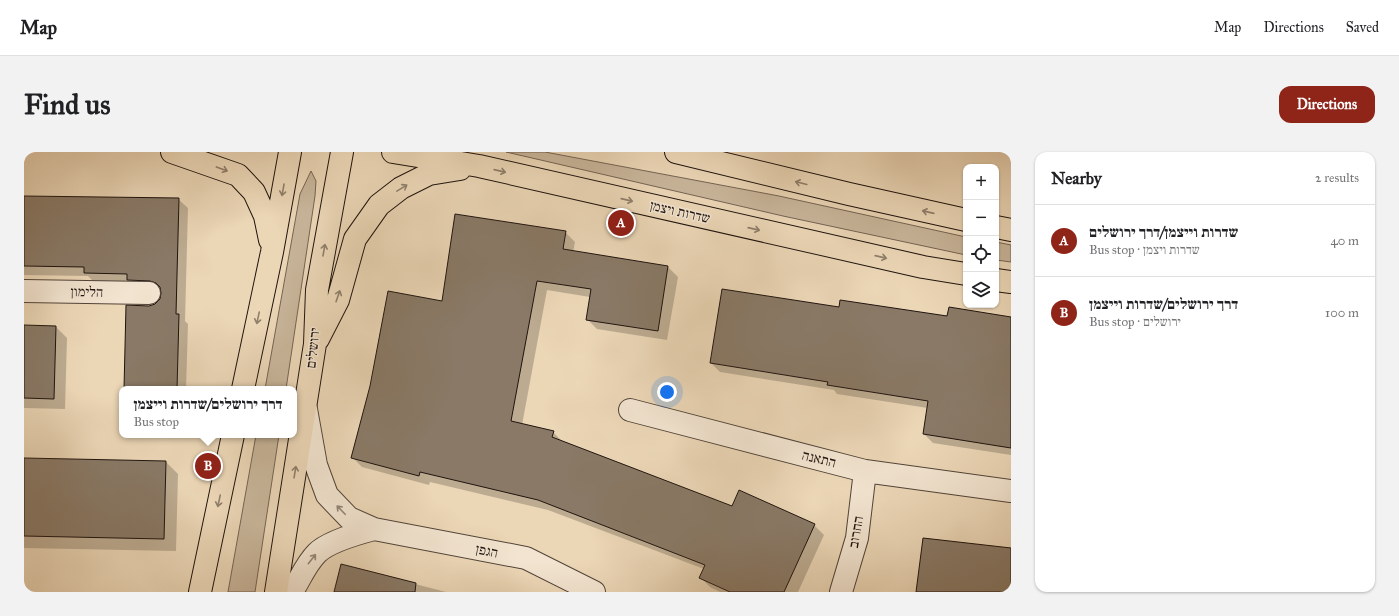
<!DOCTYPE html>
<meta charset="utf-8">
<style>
:root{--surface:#fff;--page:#f2f2f2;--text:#202124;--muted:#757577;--line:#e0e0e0;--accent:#8f2418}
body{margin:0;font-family:"IM FELL Great Primer","Frank Ruhl Libre",serif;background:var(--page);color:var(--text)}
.controls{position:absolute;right:12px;top:12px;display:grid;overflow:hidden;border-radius:8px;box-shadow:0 1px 3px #0004}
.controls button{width:36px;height:36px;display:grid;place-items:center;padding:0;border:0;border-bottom:1px solid var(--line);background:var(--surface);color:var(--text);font:20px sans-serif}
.you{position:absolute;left:643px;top:240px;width:14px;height:14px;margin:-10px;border:3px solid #fff;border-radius:50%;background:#1a73e8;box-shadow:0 0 0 6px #1a73e833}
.badge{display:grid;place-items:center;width:26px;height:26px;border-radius:50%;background:var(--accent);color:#fff;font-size:13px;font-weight:700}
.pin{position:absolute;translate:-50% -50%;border:2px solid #fff;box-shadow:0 1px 4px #0006}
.popup{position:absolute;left:95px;top:234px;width:178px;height:52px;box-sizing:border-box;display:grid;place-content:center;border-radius:8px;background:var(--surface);filter:drop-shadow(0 1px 3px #0005);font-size:13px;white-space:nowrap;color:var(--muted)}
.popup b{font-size:15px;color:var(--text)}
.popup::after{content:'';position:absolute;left:50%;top:100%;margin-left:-8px;border:8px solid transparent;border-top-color:var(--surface)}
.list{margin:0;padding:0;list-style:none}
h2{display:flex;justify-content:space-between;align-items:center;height:52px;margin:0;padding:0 16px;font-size:17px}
h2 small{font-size:13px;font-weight:400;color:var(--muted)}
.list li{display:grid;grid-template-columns:26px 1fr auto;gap:12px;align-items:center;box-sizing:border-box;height:72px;padding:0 16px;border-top:1px solid var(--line)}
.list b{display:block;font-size:15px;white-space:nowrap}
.list p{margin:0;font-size:13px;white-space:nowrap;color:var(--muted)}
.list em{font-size:13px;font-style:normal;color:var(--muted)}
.icon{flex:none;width:22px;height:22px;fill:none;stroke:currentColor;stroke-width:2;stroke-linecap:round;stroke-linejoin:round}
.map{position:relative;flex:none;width:987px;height:440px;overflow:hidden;border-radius:12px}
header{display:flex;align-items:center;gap:24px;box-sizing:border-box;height:56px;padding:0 20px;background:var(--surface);border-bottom:1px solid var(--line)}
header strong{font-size:19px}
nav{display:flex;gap:22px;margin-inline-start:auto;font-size:14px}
.intro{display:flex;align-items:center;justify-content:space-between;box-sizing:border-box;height:96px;padding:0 24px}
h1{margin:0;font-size:28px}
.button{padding:10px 18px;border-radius:12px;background:var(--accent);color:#fff;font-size:14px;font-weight:700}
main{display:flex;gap:24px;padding:0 24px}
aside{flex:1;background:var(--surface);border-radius:12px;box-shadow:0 1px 3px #0004}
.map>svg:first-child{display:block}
.green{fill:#c8b59a;stroke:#746454}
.shadow{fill:#0003}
.building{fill:#897966;stroke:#1f140f}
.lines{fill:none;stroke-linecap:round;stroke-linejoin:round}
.minor-casing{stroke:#524439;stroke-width:24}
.major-casing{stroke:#1f140f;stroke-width:24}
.minor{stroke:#f2e4d0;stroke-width:22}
.major{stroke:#ebd6b6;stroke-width:22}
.oneway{stroke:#8f7f6b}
.oneway2{stroke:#938679}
.labels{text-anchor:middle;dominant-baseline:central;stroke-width:3;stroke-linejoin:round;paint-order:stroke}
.street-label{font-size:14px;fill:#1f140f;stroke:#f2e4d0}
</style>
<header>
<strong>Map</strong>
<nav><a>Map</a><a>Directions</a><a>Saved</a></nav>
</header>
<div class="intro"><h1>Find us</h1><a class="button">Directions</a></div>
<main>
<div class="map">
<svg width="987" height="440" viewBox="0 0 987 440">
<rect width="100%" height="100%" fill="#ebd6b6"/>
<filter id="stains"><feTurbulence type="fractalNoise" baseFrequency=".005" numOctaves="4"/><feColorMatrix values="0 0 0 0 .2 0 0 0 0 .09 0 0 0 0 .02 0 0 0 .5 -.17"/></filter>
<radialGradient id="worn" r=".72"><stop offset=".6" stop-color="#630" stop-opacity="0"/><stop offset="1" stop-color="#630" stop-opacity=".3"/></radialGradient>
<path class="green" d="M 482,0 L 521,0 L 755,44 L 942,85 L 942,103 L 759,64 Z
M 287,19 L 292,29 L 291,44 L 262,237 L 241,237 L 276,42 Z
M 972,90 L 987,93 L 987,110 L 972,108 Z
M 232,283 L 255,283 L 231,440 L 204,440 Z"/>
<path class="shadow" d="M 0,45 L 154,47 L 164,56 L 161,169 L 164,172 L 162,237 L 101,237 L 125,154 L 131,153 L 137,148 L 138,138 L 113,137 L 70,130 L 64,124 L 0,123 Z
M 541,80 L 551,90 L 549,100 L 644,115 L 654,125 L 643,188 L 573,177 L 563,167 L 566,145 L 523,138 L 498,273 L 529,280 L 539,290 L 708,356 L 716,339 L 790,373 L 800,383 L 774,440 L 696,440 L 686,435 L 676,425 L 680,417 L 524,358 L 406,330 L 405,333 L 338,315 L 328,305 L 419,150 Z
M 816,156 L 924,165 L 987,166 L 987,303 L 909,291 L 900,282 L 904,256 L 813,242 L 810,238 L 696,220 L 687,211 Z
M 0,174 L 32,175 L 43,186 L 41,257 L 0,256 Z
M 0,307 L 142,310 L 154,322 L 152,399 L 0,396 Z
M 318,413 L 422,440 L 311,440 Z"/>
<path class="building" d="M 0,44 L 155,46 L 152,162 L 155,162 L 153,237 L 100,237 L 102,153 L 125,154 L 131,152 L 136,147 L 137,141 L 136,135 L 132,131 L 126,129 L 103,128 L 103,122 L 60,121 L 60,115 L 0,114 Z
M 431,62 L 542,79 L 539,97 L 644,114 L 634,179 L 562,168 L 567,137 L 513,129 L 487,269 L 530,279 L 528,285 L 708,354 L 715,338 L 791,372 L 760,440 L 706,440 L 675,426 L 681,413 L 514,348 L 396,320 L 395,324 L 327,306 L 346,234 L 364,139 L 418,149 Z
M 698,137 L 815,155 L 816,148 L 923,164 L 925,155 L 987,165 L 987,296 L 899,282 L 904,249 L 803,233 L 804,230 L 686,211 Z
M 0,173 L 32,174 L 30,247 L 0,246 Z
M 0,306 L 142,309 L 140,387 L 0,384 Z
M 899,386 L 987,396 L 987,440 L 892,440 Z
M 317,412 L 392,431 L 391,440 L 310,440 Z"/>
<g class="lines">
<defs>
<path id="minor" d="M 0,139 L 125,141
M 282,257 L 292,313 L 303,343 L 325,366 L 350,377 L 502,406 L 570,440
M 606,258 L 841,319 L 987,339
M 268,440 C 276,427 282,412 293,401 C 304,390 335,381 350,377
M 817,440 L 833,386 L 841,319"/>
<path id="major" d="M 148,0 L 214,23 L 230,40 L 241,64 L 246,88
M 369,0 L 455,14 L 899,115 L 942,122
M 652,0 L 825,42 L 942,68
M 972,75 L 987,78
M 972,128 L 987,130
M 294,187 L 314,148 L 331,87 L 355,53 L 377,36 L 405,22 L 436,17
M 219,237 L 248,100 L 266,0
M 176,440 L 209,283
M 252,440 L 291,192 L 293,138 L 318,0"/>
</defs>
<use href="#minor" class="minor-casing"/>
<use href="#major" class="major-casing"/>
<use href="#minor" class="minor"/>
<use href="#major" class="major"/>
</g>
<defs><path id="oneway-shaft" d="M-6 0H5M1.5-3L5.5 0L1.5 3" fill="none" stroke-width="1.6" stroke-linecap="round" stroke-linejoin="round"/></defs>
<g class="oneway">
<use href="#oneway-shaft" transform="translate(198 17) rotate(20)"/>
<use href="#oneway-shaft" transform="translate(476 19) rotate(13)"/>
<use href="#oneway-shaft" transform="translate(777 31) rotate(-166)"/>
<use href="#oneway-shaft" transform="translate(378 36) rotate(-31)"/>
<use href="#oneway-shaft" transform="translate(259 38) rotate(100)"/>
<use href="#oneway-shaft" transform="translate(603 48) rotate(13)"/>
<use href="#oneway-shaft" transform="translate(904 60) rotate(-167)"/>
<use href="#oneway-shaft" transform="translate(730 77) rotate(13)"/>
<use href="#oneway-shaft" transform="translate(300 98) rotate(-80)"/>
<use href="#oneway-shaft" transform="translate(857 105) rotate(13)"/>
<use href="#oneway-shaft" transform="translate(314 144) rotate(-71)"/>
<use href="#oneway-shaft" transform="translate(234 166) rotate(102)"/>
<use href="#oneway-shaft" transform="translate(271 320) rotate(-81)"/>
<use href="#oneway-shaft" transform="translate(195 349) rotate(102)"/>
</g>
<g class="oneway2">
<use href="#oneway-shaft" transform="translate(317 358) rotate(-134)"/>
<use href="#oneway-shaft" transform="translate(288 407) rotate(-52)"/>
</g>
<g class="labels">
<g class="street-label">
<text transform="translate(656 60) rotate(13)">שדרות ויצמן</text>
<text transform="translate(63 140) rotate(1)">הלימון</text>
<text transform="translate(289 196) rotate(-84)">ירושלים</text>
<text transform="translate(795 307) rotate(14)">התאנה</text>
<text transform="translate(832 380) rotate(-80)">החרוב</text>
<text transform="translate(463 399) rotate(11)">הגפן</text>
</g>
</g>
<rect width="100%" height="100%" filter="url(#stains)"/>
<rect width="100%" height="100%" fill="url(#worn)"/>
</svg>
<div class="controls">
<button>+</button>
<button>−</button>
<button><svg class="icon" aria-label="locate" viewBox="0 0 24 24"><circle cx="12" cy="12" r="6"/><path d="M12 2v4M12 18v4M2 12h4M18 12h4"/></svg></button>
<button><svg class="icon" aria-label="layers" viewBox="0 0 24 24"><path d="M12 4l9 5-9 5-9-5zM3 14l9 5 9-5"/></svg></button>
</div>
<div class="you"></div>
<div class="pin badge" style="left:597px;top:71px">A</div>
<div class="pin badge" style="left:184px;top:314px">B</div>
<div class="popup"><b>דרך ירושלים/שדרות וייצמן</b>Bus stop</div>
</div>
<aside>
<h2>Nearby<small>2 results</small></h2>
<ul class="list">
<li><span class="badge">A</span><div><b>שדרות וייצמן/דרך ירושלים</b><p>Bus stop · שדרות ויצמן</p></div><em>40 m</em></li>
<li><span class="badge">B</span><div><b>דרך ירושלים/שדרות וייצמן</b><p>Bus stop · ירושלים</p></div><em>100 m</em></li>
</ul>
</aside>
</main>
